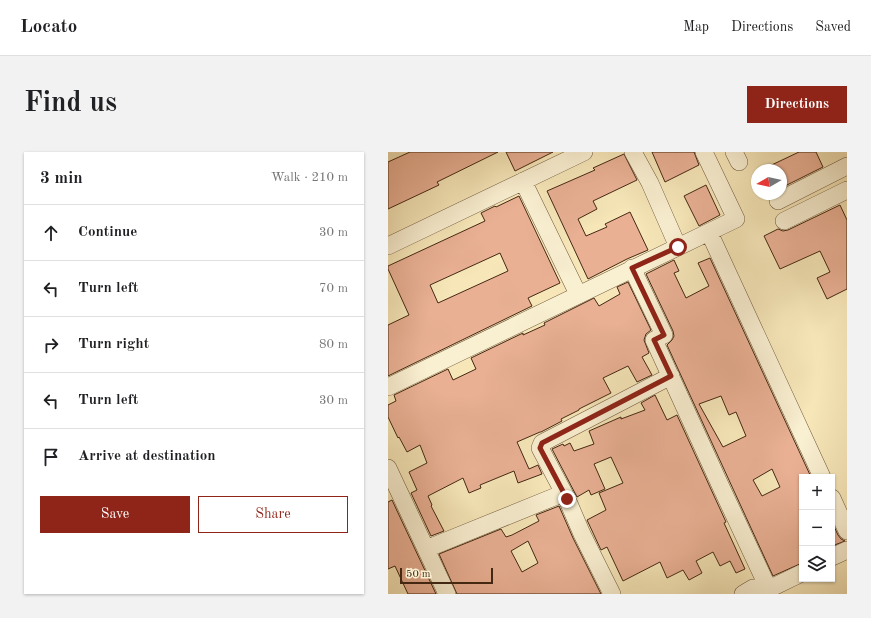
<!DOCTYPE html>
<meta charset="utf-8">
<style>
:root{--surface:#fff;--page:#f2f2f2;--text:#202124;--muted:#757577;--line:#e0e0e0;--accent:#8f2418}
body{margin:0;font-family:"Old Standard TT",serif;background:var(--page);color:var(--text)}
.controls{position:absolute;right:12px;bottom:12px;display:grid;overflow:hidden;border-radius:0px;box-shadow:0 1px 3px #0004}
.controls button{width:36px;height:36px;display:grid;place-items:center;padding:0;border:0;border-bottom:1px solid var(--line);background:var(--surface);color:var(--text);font:20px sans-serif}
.compass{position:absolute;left:363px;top:12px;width:36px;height:36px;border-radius:50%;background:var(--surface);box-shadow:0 1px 3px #0004;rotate:261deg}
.scale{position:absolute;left:12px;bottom:10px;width:93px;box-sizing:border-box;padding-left:4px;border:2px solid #442812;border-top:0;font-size:11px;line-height:14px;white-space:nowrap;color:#442812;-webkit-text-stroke:3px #f9efd1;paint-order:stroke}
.stop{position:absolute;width:12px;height:12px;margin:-9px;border:3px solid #8f2418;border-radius:50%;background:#fff}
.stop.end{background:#8f2418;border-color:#fff;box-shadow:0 1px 4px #0008}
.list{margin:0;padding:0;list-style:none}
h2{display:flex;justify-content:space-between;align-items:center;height:52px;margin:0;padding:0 16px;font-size:17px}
h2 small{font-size:13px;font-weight:400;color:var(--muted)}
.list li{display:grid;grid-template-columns:26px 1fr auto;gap:12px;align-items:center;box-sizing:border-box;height:56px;padding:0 16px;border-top:1px solid var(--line)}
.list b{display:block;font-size:15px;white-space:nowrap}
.list em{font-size:13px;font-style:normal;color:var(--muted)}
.actions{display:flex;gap:8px;padding:12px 16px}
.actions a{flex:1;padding:9px 0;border:1px solid var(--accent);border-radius:0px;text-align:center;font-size:14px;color:var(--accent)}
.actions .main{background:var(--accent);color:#fff}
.icon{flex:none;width:22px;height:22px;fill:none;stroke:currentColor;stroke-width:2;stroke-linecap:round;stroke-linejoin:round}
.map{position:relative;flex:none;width:459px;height:442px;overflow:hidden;border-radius:0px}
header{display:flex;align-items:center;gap:24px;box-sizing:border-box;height:56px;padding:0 20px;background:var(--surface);border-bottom:1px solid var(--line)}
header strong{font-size:19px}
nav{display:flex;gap:22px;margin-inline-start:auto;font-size:14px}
.intro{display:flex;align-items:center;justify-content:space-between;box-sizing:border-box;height:96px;padding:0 24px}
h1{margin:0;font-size:28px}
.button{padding:10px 18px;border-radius:0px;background:var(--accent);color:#fff;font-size:14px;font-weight:700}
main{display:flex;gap:24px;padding:0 24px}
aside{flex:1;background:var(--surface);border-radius:0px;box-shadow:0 1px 3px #0004}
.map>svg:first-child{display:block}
.building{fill:#e9b094;stroke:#442812;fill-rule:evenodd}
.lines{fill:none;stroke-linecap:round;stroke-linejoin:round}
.minor-casing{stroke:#70583c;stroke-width:18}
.minor{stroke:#f9efd1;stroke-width:17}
.route{stroke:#8f2418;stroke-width:5}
</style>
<header>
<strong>Locato</strong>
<nav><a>Map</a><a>Directions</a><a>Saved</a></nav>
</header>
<div class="intro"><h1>Find us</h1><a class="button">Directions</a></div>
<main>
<aside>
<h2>3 min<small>Walk · 210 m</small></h2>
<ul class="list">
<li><svg class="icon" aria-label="ahead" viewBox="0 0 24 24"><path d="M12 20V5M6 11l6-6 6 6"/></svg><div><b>Continue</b></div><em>30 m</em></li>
<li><svg class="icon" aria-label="left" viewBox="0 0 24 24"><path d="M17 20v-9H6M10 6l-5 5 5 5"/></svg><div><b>Turn left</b></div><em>70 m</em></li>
<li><svg class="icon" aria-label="right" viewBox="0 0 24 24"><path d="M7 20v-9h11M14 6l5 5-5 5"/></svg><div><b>Turn right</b></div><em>80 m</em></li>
<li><svg class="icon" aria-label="left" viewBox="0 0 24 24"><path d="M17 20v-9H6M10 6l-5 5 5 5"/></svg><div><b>Turn left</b></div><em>30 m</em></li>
<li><svg class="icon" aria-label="arrive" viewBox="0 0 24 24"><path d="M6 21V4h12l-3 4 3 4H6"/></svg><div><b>Arrive at destination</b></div></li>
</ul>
<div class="actions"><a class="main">Save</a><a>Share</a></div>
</aside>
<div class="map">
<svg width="459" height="442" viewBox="0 0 459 442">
<rect width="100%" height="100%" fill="#f6e6b8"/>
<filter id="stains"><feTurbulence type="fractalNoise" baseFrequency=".005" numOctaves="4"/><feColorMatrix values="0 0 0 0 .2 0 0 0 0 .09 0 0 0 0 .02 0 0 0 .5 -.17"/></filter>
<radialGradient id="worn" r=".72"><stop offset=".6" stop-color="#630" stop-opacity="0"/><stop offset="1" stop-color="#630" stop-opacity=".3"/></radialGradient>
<path class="building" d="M 22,0 L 110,0 L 49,30 L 51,33 L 0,57 L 0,10 Z
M 118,0 L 165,0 L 127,19 Z
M 264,0 L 306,0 L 311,13 L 277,30 Z
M 411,0 L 428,0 L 435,15 L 393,36 L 393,18 L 373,18 Z
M 236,2 L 249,28 L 205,49 L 209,57 L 190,67 L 198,84 L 219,75 L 217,72 L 242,60 L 260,98 L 239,107 L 200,127 L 159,39 L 207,18 L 205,16 Z
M 318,33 L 332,63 L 311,74 L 296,44 Z
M 131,44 L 172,131 L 140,146 L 144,154 L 0,224 L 0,173 L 21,163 L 0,117 L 0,114 L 97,69 L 93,61 L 107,54 L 108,55 ZM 112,101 L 120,119 L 50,151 L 42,133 Z
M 452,53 L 459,68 L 459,137 L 439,147 L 429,126 L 442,120 L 432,99 L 392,117 L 376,84 L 390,77 L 395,79 L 400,78 Z
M 322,106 L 423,325 L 414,325 L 414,411 L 385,424 L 279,193 L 284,188 L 286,184 L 285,179 L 258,122 L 286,108 L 291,119 L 286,121 L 298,146 L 321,134 L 310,111 ZM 333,244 L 341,263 L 348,260 L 358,284 L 335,295 L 311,252 ZM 384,317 L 392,335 L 374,344 L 365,328 Z
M 240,130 L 263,178 L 258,182 L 256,188 L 261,201 L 254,205 L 264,223 L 249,230 L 240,214 L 215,226 L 223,241 L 191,257 L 191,258 L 173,267 L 174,269 L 153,280 L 152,280 L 129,290 L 141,317 L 150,313 L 154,322 L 130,331 L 126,319 L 92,333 L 93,336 L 81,341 L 75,326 L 40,344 L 44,353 L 43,354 L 56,379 L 43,384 L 23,341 L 29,338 L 21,320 L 39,311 L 32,293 L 19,300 L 11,285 L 10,286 L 0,265 L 0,253 L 8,249 L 6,243 L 60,217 L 65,228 L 88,217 L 83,206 L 135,181 L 135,183 L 157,173 L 156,171 L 206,146 L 211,154 L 232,142 L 229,135 Z
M 267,243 L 279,268 L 289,263 L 338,370 L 336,371 L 357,417 L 348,421 L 342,409 L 332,414 L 325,400 L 308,409 L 314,421 L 301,428 L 295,418 L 279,426 L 272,410 L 235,429 L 219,395 L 213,398 L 199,368 L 218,358 L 211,341 L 235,331 L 223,305 L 206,312 L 217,337 L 203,343 L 201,338 L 189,345 L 164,297 L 175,292 L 176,294 L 182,291 L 186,299 L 206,292 L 201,279 L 233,265 L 233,267 L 257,258 L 253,251 Z
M 4,348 L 48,442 L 20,442 L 7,414 L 0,417 L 0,350 Z
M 171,354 L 185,386 L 213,442 L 69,442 L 51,402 L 113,377 L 118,385 L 124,383 L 151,369 L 148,363 ZM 140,389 L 150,411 L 134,420 L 123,399 Z
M 444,370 L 450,383 L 453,387 L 457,389 L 444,394 Z"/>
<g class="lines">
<defs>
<path id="minor" d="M 245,0 L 262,31 L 290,95
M 316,0 L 348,67 L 321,80
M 346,0 L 351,10
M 135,29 L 190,142
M 390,49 L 459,14
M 396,69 L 459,38
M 0,94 L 196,0
M 244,116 L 276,183 L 266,188 L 333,335 L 383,442
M 0,235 L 321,80 L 434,325
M 0,316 L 59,442
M 444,346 L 459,379
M 38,397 L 176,341
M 444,405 L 459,398
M 224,442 L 194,382 L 179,347 L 152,296 L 154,291 L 283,224
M 355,442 L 365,436 L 381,437 L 414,421"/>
</defs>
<use href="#minor" class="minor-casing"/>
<use href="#minor" class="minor"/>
</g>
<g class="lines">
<path class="route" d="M 179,347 L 152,296 L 154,291 L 283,224 L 266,188 L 276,183 L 244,116 L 290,95"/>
</g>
<rect width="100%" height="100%" filter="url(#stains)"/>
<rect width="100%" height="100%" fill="url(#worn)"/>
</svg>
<div class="controls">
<button>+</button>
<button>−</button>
<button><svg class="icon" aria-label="layers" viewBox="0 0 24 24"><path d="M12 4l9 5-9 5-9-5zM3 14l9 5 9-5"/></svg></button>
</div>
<svg class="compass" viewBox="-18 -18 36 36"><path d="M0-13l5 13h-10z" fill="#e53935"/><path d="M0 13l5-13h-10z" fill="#757577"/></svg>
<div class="scale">50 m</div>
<div class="stop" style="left:290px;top:95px"></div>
<div class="stop end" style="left:179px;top:347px"></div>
</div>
</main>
